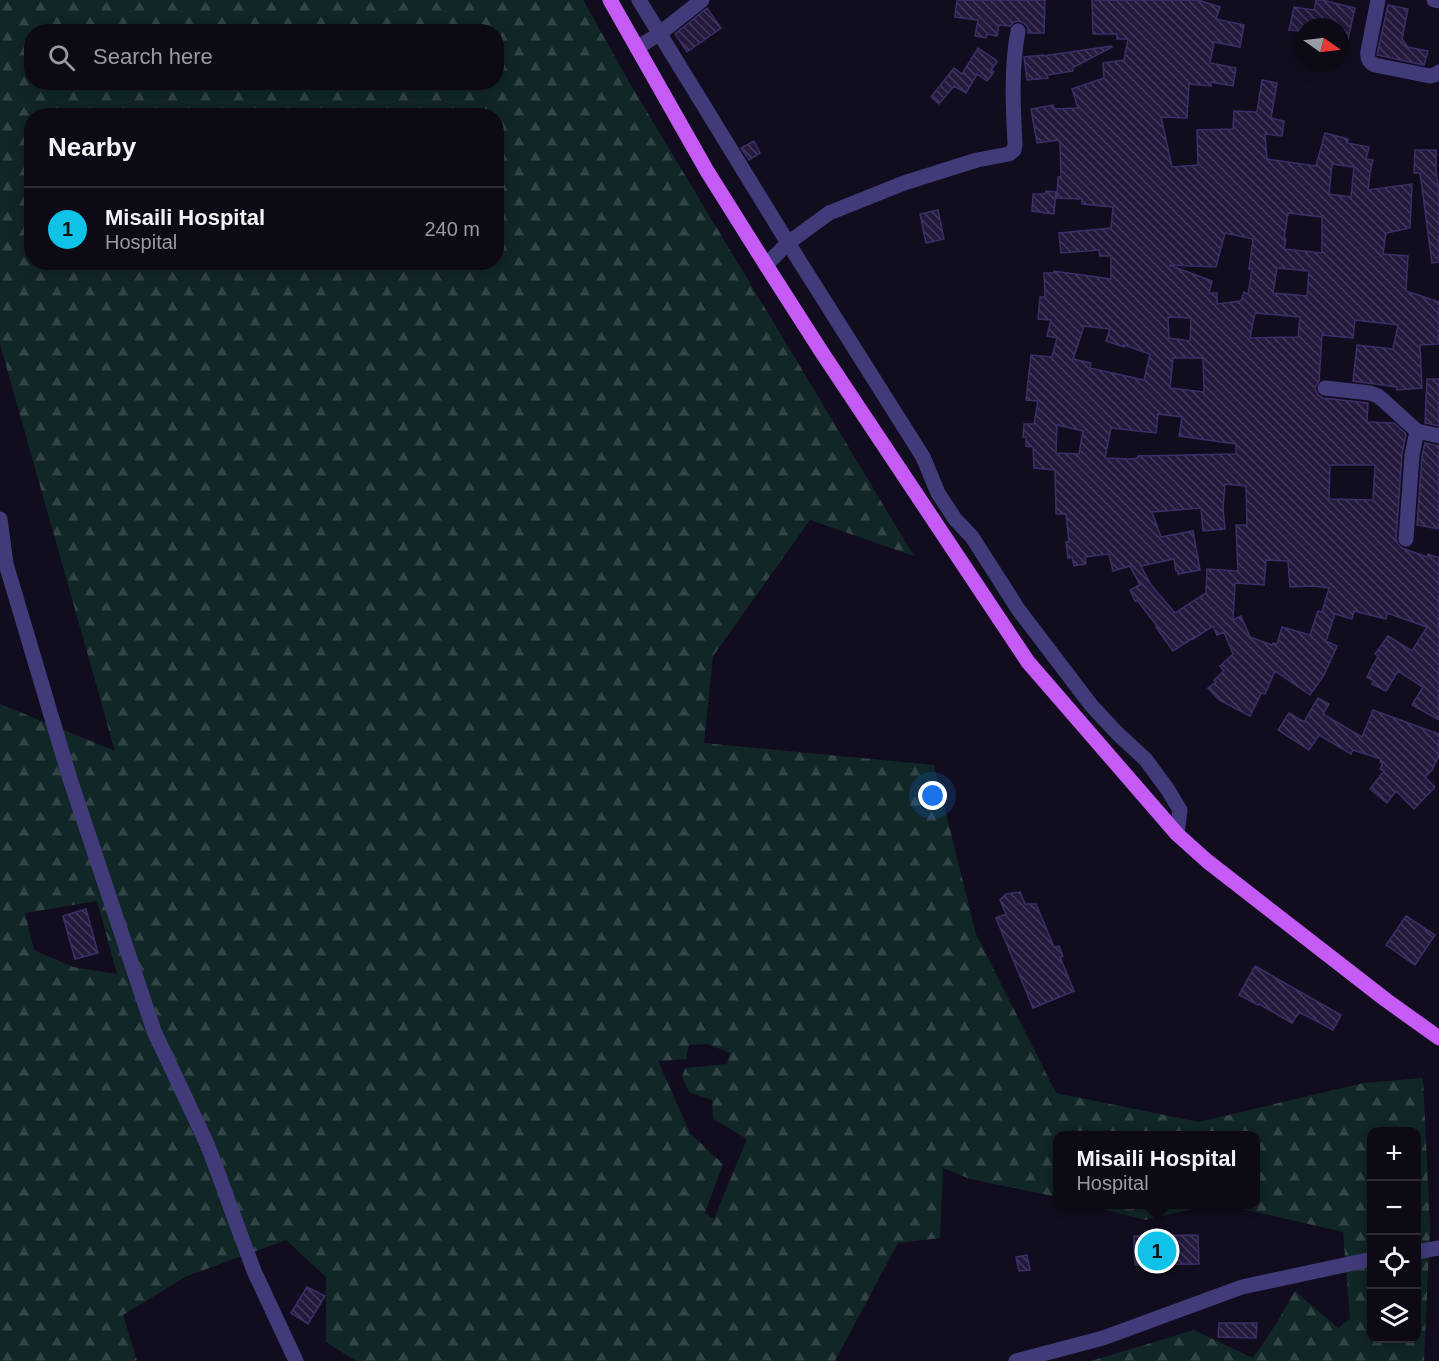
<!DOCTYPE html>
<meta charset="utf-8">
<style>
:root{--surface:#0d0a16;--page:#1b1823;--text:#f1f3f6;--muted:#9a9aa1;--line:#2d2b35;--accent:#0ec3e7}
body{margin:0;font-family:Helvetica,sans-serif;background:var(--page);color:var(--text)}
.controls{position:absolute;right:18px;bottom:18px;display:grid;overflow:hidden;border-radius:12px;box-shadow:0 3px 15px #0003}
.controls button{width:54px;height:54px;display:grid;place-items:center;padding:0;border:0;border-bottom:2px solid var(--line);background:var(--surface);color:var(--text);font:30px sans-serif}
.compass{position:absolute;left:1295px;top:18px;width:54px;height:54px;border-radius:50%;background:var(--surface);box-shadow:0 3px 15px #0003;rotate:104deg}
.you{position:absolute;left:933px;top:796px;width:21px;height:21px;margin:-15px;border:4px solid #fff;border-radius:50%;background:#1a73e8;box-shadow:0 0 0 9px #1a73e833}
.badge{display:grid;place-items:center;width:39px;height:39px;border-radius:50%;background:var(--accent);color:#111;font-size:20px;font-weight:700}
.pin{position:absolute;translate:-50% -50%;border:3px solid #fff;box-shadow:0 2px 6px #0006}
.popup{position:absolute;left:1053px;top:1131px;width:207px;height:78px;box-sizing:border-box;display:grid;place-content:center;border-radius:12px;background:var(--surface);filter:drop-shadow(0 2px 4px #0005);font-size:20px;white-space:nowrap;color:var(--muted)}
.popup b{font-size:22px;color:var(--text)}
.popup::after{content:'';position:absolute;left:50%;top:100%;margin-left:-12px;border:12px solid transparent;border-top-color:var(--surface)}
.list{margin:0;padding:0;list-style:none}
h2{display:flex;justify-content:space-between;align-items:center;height:78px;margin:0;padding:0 24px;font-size:26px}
h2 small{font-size:20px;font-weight:400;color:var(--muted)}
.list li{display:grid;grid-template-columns:39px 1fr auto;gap:18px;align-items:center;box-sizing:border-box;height:84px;padding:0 24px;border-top:2px solid var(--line)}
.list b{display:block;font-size:22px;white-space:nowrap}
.list p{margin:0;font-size:20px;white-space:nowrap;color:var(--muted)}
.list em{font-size:20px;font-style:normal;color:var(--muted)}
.icon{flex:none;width:33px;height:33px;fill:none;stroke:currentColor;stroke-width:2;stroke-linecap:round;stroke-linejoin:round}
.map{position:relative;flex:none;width:1439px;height:1361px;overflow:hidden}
.search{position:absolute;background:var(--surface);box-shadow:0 3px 15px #0003;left:24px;top:24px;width:480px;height:66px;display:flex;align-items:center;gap:15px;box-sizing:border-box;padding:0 21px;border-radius:24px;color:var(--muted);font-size:22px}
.panel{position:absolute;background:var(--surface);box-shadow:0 3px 15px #0003;left:24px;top:108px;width:480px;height:162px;border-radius:24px}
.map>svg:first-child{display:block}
.forest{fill:url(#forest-firs);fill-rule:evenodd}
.building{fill:url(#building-back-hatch);stroke:#3d2e68;stroke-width:1.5;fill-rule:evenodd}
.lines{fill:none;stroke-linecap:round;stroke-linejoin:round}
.minor{stroke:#413b7a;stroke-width:15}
.major{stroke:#c55af5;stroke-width:15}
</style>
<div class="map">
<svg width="1439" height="1361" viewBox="0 0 1439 1361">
<defs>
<pattern id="forest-firs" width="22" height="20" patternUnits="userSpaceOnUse" patternTransform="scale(1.5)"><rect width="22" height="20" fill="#112627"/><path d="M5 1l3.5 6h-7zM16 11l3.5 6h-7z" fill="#334447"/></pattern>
<pattern id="building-back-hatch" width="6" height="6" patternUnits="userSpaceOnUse" patternTransform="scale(1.5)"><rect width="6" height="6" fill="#241a3d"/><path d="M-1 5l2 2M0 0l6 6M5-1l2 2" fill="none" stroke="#433a5a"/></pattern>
</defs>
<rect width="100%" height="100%" fill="#110d1e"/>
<path class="forest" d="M 0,0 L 583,0 L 632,87 L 914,556 L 810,520 L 713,656 L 704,743 L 934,765 L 976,934 L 1056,1093 L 1199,1122 L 1363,1083 L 1423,1078 L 1430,1228 L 1424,1361 L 1091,1361 L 1194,1330 L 1253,1358 L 1276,1324 L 1295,1291 L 1338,1328 L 1350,1319 L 1343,1232 L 1225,1205 L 1256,1204 L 1256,1136 L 1058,1136 L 1058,1197 L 970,1179 L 943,1168 L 940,1238 L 898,1243 L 835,1361 L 356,1361 L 326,1342 L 326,1277 L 286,1240 L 187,1276 L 123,1315 L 137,1361 L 0,1361 L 0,704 L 115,751 L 0,344 ZM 32,32 L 496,32 L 496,82 L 32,82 ZM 32,116 L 496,116 L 496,262 L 32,262 ZM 97,901 L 117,974 L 73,967 L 34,950 L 25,913 ZM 708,1044 L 730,1053 L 727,1064 L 685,1068 L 682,1077 L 689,1092 L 712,1100 L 713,1119 L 747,1139 L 714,1219 L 705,1213 L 723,1164 L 690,1133 L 658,1061 L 687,1059 L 687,1052 L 689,1045 ZM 1372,1132 L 1416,1132 L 1416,1338 L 1372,1338 Z
M 1087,1205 L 1209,1205 L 1145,1220 Z"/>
<path class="building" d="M 957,0 L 1045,0 L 1044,33 L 1028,33 L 1028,28 L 1025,24 L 1019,21 L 1014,22 L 1010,26 L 999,25 L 997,36 L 987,34 L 986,38 L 975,36 L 978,20 L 955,17 Z
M 1092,0 L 1198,0 L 1220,7 L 1216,19 L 1244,25 L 1240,47 L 1214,42 L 1210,63 L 1236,68 L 1233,86 L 1211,82 L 1211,86 L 1189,84 L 1187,118 L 1161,117 L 1172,167 L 1198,165 L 1197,130 L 1233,129 L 1234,111 L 1257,112 L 1262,80 L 1277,83 L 1271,118 L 1284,121 L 1282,136 L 1265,134 L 1267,159 L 1316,166 L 1325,133 L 1348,139 L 1347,143 L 1369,147 L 1366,159 L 1373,160 L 1370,172 L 1368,190 L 1412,184 L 1410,228 L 1386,233 L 1383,254 L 1408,256 L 1406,291 L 1439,302 L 1439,344 L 1420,345 L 1422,388 L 1397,390 L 1397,387 L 1353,381 L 1357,345 L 1393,349 L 1398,325 L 1355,320 L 1353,338 L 1322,335 L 1319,381 L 1315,388 L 1318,395 L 1323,398 L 1368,403 L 1367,422 L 1394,423 L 1406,434 L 1402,454 L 1396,539 L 1398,544 L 1402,548 L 1427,557 L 1428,554 L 1439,558 L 1439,720 L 1412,705 L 1423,687 L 1398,671 L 1386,691 L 1372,684 L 1374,681 L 1367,677 L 1378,656 L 1375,654 L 1388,636 L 1412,651 L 1427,627 L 1387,613 L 1386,619 L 1354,611 L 1352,619 L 1335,614 L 1326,641 L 1337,646 L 1324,675 L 1310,695 L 1275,671 L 1265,694 L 1262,693 L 1261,694 L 1250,716 L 1219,700 L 1208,688 L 1216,682 L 1214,680 L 1224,671 L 1220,666 L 1233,654 L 1224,632 L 1217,635 L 1213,626 L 1193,639 L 1193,638 L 1173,651 L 1156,627 L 1157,626 L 1137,600 L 1135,601 L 1130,590 L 1140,585 L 1130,566 L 1113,571 L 1109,554 L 1085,557 L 1086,564 L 1074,566 L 1072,557 L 1068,558 L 1066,542 L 1069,542 L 1066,514 L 1056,514 L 1055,470 L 1034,468 L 1033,447 L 1026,446 L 1026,437 L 1023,437 L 1024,424 L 1034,424 L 1038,401 L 1026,400 L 1031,355 L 1052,357 L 1057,338 L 1047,336 L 1051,320 L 1038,319 L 1040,297 L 1045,297 L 1044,273 L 1054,273 L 1054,271 L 1111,279 L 1111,256 L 1100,256 L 1099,250 L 1061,253 L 1059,233 L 1111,228 L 1113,207 L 1082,204 L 1082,199 L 1057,198 L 1058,177 L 1061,177 L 1060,142 L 1059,142 L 1059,140 L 1037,143 L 1031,109 L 1053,105 L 1054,109 L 1078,108 L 1072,89 L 1104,78 L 1103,63 L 1124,60 L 1128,39 L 1117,39 L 1117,34 L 1093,34 ZM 1332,164 L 1354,167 L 1351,197 L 1329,194 ZM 1288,213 L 1322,217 L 1322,253 L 1284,249 L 1286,239 L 1284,239 ZM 1225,233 L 1253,239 L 1249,269 L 1252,269 L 1248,294 L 1244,292 L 1241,301 L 1217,304 L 1217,293 L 1209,293 L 1212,281 L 1169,265 L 1216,267 ZM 1277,268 L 1309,271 L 1307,296 L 1273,293 ZM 1255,313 L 1300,317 L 1298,337 L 1250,338 ZM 1168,317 L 1191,318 L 1190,341 L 1169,338 ZM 1084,326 L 1110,329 L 1106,341 L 1124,347 L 1124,345 L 1150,354 L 1144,380 L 1090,368 L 1091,363 L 1073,359 ZM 1173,358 L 1203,358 L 1204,392 L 1170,388 ZM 1158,414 L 1182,417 L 1179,436 L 1236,444 L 1236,454 L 1138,456 L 1138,458 L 1130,459 L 1105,458 L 1111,428 L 1156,433 ZM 1057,425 L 1083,431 L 1079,454 L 1056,453 ZM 1330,465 L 1375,465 L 1373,500 L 1329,499 ZM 1225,484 L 1246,486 L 1247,525 L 1236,525 L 1238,571 L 1207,569 L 1206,593 L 1175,613 L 1151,585 L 1141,566 L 1174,559 L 1176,571 L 1178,571 L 1178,574 L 1200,570 L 1193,531 L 1161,537 L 1152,512 L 1201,508 L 1203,531 L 1225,529 L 1223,508 ZM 1266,560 L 1288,561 L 1290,587 L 1314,586 L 1329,588 L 1322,612 L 1318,611 L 1310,635 L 1282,627 L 1277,644 L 1273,643 L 1272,645 L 1250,637 L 1241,616 L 1233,620 L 1235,583 L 1264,585 Z
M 1316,0 L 1322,0 L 1355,8 L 1345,52 L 1340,52 L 1340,27 L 1301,27 L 1300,31 L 1289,30 L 1294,7 L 1314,10 Z
M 1388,5 L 1408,9 L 1402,39 L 1408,47 L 1428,51 L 1424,65 L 1377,55 Z
M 707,8 L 721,28 L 687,52 L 675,34 Z
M 1111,46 L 1112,47 L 1072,68 L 1073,71 L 1047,75 L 1048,78 L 1027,80 L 1024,57 L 1043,55 L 1043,56 Z
M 978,48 L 996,60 L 997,62 L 991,70 L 994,72 L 987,81 L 977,74 L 966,93 L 954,86 L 939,104 L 931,97 L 954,68 L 962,74 Z
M 754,141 L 760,153 L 749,160 L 741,148 Z
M 1415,150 L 1436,150 L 1436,171 L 1439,193 L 1439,262 L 1432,263 L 1420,173 L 1414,173 Z
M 1046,191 L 1056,192 L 1054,214 L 1032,211 L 1033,194 L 1045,194 Z
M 938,210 L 944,239 L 926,243 L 920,214 Z
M 1427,379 L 1439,379 L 1439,426 L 1425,423 Z
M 1425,443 L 1439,446 L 1439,529 L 1417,525 L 1422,456 Z
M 1318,698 L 1329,704 L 1323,714 L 1362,737 L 1373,710 L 1439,734 L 1439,755 L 1432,770 L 1425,777 L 1435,787 L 1414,809 L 1396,791 L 1387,803 L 1370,789 L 1384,771 L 1380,769 L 1383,763 L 1380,762 L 1381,759 L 1353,750 L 1351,754 L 1319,735 L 1309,750 L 1278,730 L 1289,713 L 1304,722 Z
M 1020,892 L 1025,904 L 1036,904 L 1054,947 L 1059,946 L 1063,956 L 1060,957 L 1074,991 L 1033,1008 L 996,918 L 1006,914 L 1000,900 L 1006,894 Z
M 86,909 L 98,953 L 75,959 L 63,916 Z
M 1406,916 L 1435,935 L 1415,965 L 1386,945 Z
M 1255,966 L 1341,1015 L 1333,1030 L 1299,1012 L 1292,1023 L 1259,1004 L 1258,1005 L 1239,995 Z
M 1198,1235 L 1199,1264 L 1135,1265 L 1134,1236 Z
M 1027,1255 L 1030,1270 L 1019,1271 L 1016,1257 Z
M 307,1287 L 325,1296 L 308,1324 L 291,1313 Z
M 1219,1323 L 1257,1323 L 1256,1338 L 1218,1337 Z"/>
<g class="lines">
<path class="minor" d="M 639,0 L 788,243 L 923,457 L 938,493 L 955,519 L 972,537 L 1018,609 L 1091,705 L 1116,732 L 1146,760 L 1168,790 L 1180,810 L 1177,834
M 1378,0 L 1368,51 C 1367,58 1368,62 1375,65 L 1430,76 L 1437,74 L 1439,72
M 1434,0 L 1439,1
M 637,48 L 659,34 L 702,0
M 766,265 L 788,243 L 829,213 L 904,183 L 977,160 L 1009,154 L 1014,150 L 1015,144 C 1013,106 1011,68 1018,31
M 1325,388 L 1370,393 L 1378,396 L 1384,401 L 1417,431 L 1439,436
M 0,519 L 6,564 L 70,779 L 154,1031 L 208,1146 L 254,1271 L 296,1361
M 1406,539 L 1412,455 L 1417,431
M 1416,1252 L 1439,1248
M 1016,1361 L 1103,1338 L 1242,1287 L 1372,1259"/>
<path class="major" d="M 610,0 L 707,171 L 766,265 L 821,351 L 1028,662 L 1177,834 L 1207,861 L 1386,1000 L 1439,1038"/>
</g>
</svg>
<div class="controls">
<button>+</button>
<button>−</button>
<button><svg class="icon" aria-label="locate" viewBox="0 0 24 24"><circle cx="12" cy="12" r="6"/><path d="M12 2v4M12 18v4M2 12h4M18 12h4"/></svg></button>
<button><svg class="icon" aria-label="layers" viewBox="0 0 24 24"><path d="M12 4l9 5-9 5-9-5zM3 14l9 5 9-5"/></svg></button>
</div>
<svg class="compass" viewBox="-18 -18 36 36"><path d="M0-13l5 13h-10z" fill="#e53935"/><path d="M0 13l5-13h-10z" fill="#9a9aa1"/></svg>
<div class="you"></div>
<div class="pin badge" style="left:1157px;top:1251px">1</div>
<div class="popup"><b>Misaili Hospital</b>Hospital</div>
<div class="search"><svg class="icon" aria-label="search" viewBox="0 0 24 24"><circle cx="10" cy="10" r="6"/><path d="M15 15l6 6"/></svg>Search here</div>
<section class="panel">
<h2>Nearby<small></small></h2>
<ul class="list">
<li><span class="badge">1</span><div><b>Misaili Hospital</b><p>Hospital</p></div><em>240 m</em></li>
</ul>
</section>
</div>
